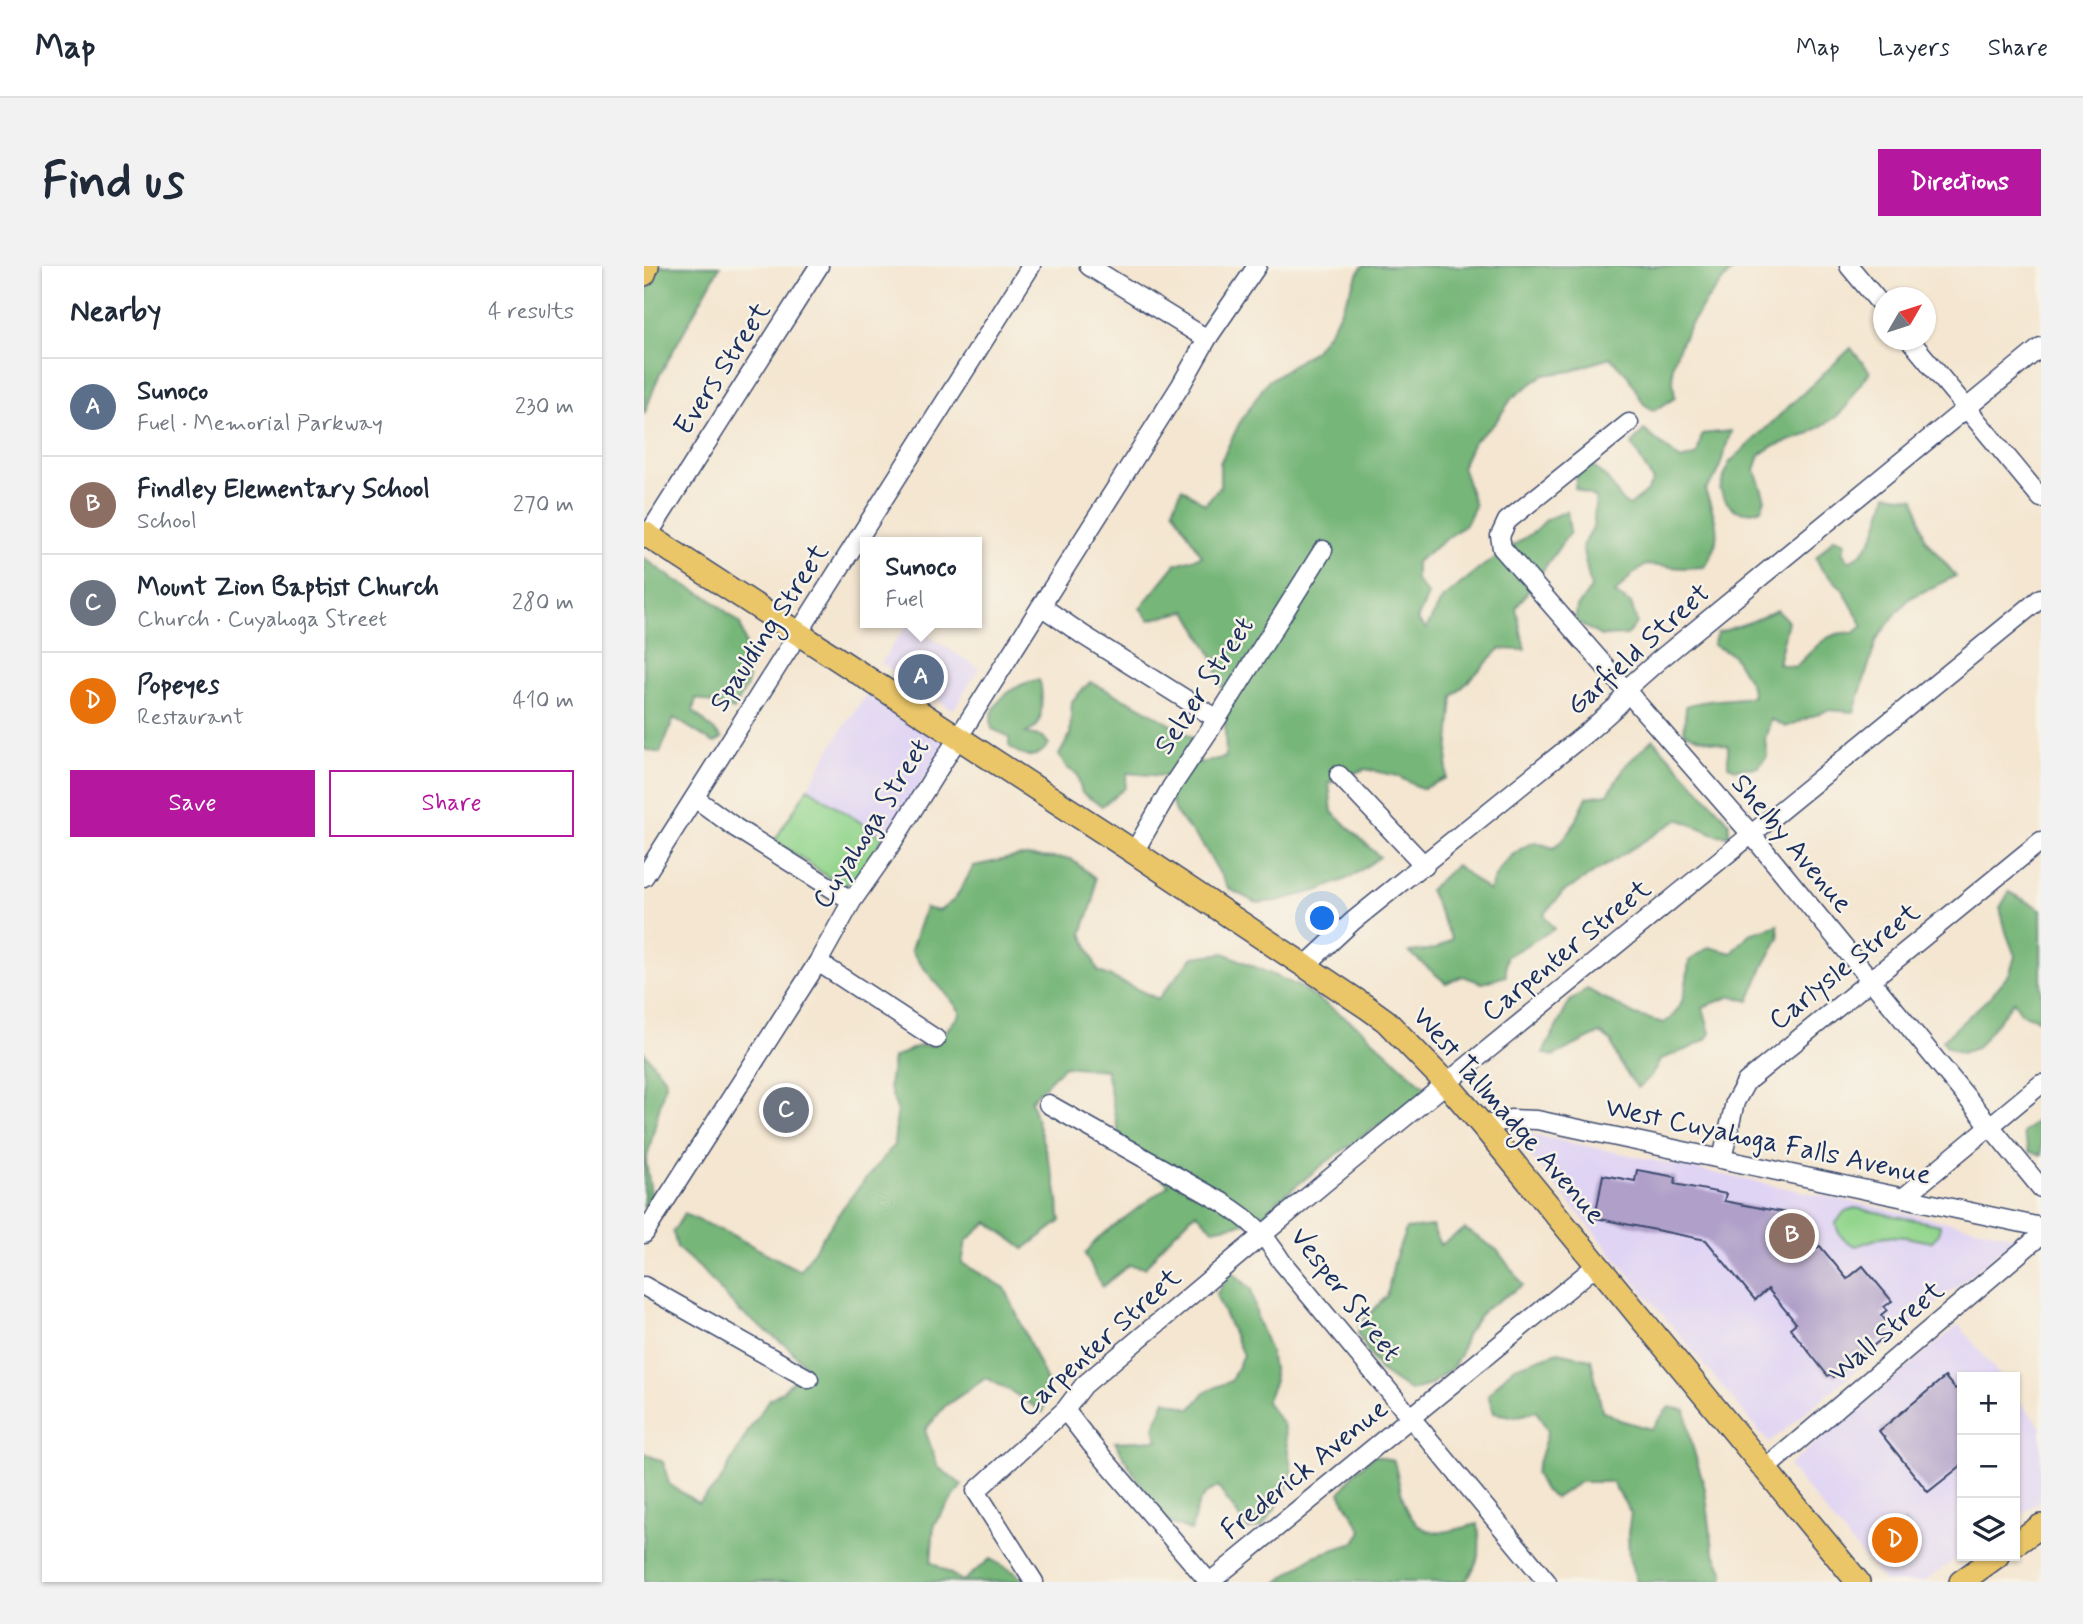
<!DOCTYPE html>
<meta charset="utf-8">
<style>
:root{--surface:#fff;--page:#f2f2f3;--text:#1f2937;--muted:#747a83;--line:#e0e1e3;--accent:#b5179e}
body{margin:0;font-family:Mynerve,sans-serif;background:var(--page);color:var(--text)}
.controls{position:absolute;right:21px;bottom:21px;display:grid;overflow:hidden;border-radius:0px;box-shadow:0 2px 5px #0004}
.controls button{width:63px;height:63px;display:grid;place-items:center;padding:0;border:0;border-bottom:2px solid var(--line);background:var(--surface);color:var(--text);font:35px sans-serif}
.compass{position:absolute;left:1229px;top:21px;width:63px;height:63px;border-radius:50%;background:var(--surface);box-shadow:0 2px 5px #0004;rotate:51deg}
.you{position:absolute;left:679px;top:653px;width:24px;height:24px;margin:-18px;border:5px solid #fff;border-radius:50%;background:#1a73e8;box-shadow:0 0 0 10px #1a73e833}
.badge{display:grid;place-items:center;width:46px;height:46px;border-radius:50%;background:var(--accent);color:#fff;font-size:23px;font-weight:700}
.pin{position:absolute;translate:-50% -50%;border:4px solid #fff;box-shadow:0 2px 7px #0006}
.popup{position:absolute;left:216px;top:271px;width:122px;height:91px;box-sizing:border-box;display:grid;place-content:center;border-radius:0px;background:var(--surface);filter:drop-shadow(0 2px 5px #0005);font-size:23px;white-space:nowrap;color:var(--muted)}
.popup b{font-size:26px;color:var(--text)}
.popup::after{content:'';position:absolute;left:50%;top:100%;margin-left:-14px;border:14px solid transparent;border-top-color:var(--surface)}
.list{margin:0;padding:0;list-style:none}
h2{display:flex;justify-content:space-between;align-items:center;height:91px;margin:0;padding:0 28px;font-size:30px}
h2 small{font-size:23px;font-weight:400;color:var(--muted)}
.list li{display:grid;grid-template-columns:46px 1fr auto;gap:21px;align-items:center;box-sizing:border-box;height:98px;padding:0 28px;border-top:2px solid var(--line)}
.list b{display:block;font-size:26px;white-space:nowrap}
.list p{margin:0;font-size:23px;white-space:nowrap;color:var(--muted)}
.list em{font-size:23px;font-style:normal;color:var(--muted)}
.actions{display:flex;gap:14px;padding:21px 28px}
.actions a{flex:1;padding:16px 0;border:2px solid var(--accent);border-radius:0px;text-align:center;font-size:24px;color:var(--accent)}
.actions .main{background:var(--accent);color:#fff}
.icon{flex:none;width:38px;height:38px;fill:none;stroke:currentColor;stroke-width:2;stroke-linecap:round;stroke-linejoin:round}
.map{position:relative;flex:none;width:1397px;height:1316px;overflow:hidden;border-radius:0px}
header{display:flex;align-items:center;gap:42px;box-sizing:border-box;height:98px;padding:0 35px;background:var(--surface);border-bottom:2px solid var(--line)}
header strong{font-size:33px}
nav{display:flex;gap:38px;margin-inline-start:auto;font-size:24px}
.intro{display:flex;align-items:center;justify-content:space-between;box-sizing:border-box;height:168px;padding:0 42px}
h1{margin:0;font-size:49px}
.button{padding:18px 32px;border-radius:0px;background:var(--accent);color:#fff;font-size:24px;font-weight:700}
main{display:flex;gap:42px;padding:0 42px}
aside{flex:1;background:var(--surface);border-radius:0px;box-shadow:0 2px 5px #0004}
.map>svg:first-child{display:block}
.built{fill:#e0d4f4}
.green{fill:#93d58d;stroke:#578276;stroke-width:2}
.forest{fill:#76b678;stroke:#48726b;stroke-width:2}
.building{fill:#b0a0c9}
.lines{fill:none;stroke-linecap:round;stroke-linejoin:round}
.minor-casing{stroke:#3c4a6f;stroke-width:21}
.major-casing{stroke:#3c4a6f;stroke-width:26}
.minor{stroke:#fff;stroke-width:18}
.major{stroke:#ebc669;stroke-width:23}
.labels{text-anchor:middle;dominant-baseline:central;stroke-width:5;stroke-linejoin:round;paint-order:stroke}
.street-label{font-size:28px;fill:#1b2f5e;stroke:#f7f3e8}
</style>
<header>
<strong>Map</strong>
<nav><a>Map</a><a>Layers</a><a>Share</a></nav>
</header>
<div class="intro"><h1>Find us</h1><a class="button">Directions</a></div>
<main>
<aside>
<h2>Nearby<small>4 results</small></h2>
<ul class="list">
<li><span class="badge" style="background:#5c6f8a">A</span><div><b>Sunoco</b><p>Fuel · Memorial Parkway</p></div><em>230 m</em></li>
<li><span class="badge" style="background:#8d6e63">B</span><div><b>Findley Elementary School</b><p>School</p></div><em>270 m</em></li>
<li><span class="badge" style="background:#6b7280">C</span><div><b>Mount Zion Baptist Church</b><p>Church · Cuyahoga Street</p></div><em>280 m</em></li>
<li><span class="badge" style="background:#e8710a">D</span><div><b>Popeyes</b><p>Restaurant</p></div><em>410 m</em></li>
</ul>
<div class="actions"><a class="main">Save</a><a>Share</a></div>
</aside>
<div class="map">
<svg width="1397" height="1316" viewBox="0 0 1397 1316">
<rect width="100%" height="100%" fill="#f7f3e8"/>
<filter id="ink" filterUnits="userSpaceOnUse"><feTurbulence type="fractalNoise" baseFrequency=".0143" numOctaves="2"/><feDisplacementMap in="SourceGraphic" scale="14" xChannelSelector="R" yChannelSelector="G"/><feConvolveMatrix kernelMatrix="1 2 1 2 8 2 1 2 1" color-interpolation-filters="sRGB"/></filter>
<filter id="wash" filterUnits="userSpaceOnUse"><feTurbulence type="fractalNoise" baseFrequency=".00686" numOctaves="4" result="noise"/><feDisplacementMap in="SourceGraphic" scale="28" xChannelSelector="R" yChannelSelector="G"/><feGaussianBlur stdDeviation="1.57" result="paint"/><feColorMatrix in="noise" values="0 0 0 0 0 0 0 0 0 0 0 0 0 0 0 0 0 1.4 0 .05"/><feComposite in="paint" operator="in"/></filter>
<g filter="url(#wash)">
<rect width="100%" height="100%" fill="#f4e6d0"/>
<path class="built" d="M 264,357 L 335,402 L 309,444 L 237,397 Z
M 230,418 L 310,471 L 239,571 L 164,522 L 196,466 Z
M 885,868 L 1356,967 L 1369,970 L 1369,974 L 1125,1177 L 878,879 L 878,873 Z
M 1315,1059 L 1357,1111 L 1318,1111 L 1318,1289 L 1279,1316 L 1240,1316 L 1144,1200 Z
M 1371,1129 L 1397,1161 L 1397,1234 L 1371,1253 Z"/>
<path class="green" d="M 164,522 L 239,571 L 212,616 L 197,620 L 131,574 Z
M 1211,942 L 1296,959 L 1295,968 L 1287,976 L 1261,971 L 1241,970 L 1212,980 C 1200,975 1194,970 1192,957 L 1201,945 Z"/>
<path class="forest" d="M 13,0 L 76,0 L 14,112 L 0,149 L 0,33 Z
M 720,0 L 1093,0 C 1066,26 1040,62 1029,98 C 1027,108 1030,122 1031,132 L 1009,145 L 999,137 L 985,111 L 966,91 L 928,105 L 899,109 L 868,132 L 851,157 L 829,176 L 818,200 L 831,240 L 822,258 L 772,296 L 772,314 L 784,329 L 773,354 L 782,363 L 798,333 L 839,300 L 891,265 L 903,253 L 923,245 L 926,266 L 872,342 L 881,384 L 856,383 L 809,431 L 802,512 L 778,523 L 753,510 L 721,503 L 685,517 L 688,546 L 736,591 L 707,611 L 676,624 L 633,635 L 613,637 L 585,623 L 560,581 L 531,546 L 520,510 L 483,507 L 481,522 L 458,540 L 438,527 L 433,508 L 423,502 L 415,489 L 426,469 L 428,435 L 446,416 L 497,441 L 548,471 L 556,497 L 582,491 L 580,429 L 568,389 L 543,345 L 505,354 L 496,342 L 532,298 L 558,290 L 529,243 L 538,222 L 561,238 L 576,221 L 576,197 L 595,158 L 623,116 L 671,84 L 690,58 L 717,2 Z
M 1207,82 L 1226,106 L 1211,125 L 1202,141 L 1192,151 L 1163,169 L 1127,181 L 1116,189 L 1111,204 L 1121,233 L 1117,243 C 1096,251 1084,244 1076,223 L 1085,197 Z
M 1000,164 L 1037,194 L 1053,189 L 1058,168 L 1087,165 L 1073,209 L 1061,224 C 1072,254 1081,272 1060,301 L 1039,302 L 1002,299 L 989,308 L 971,327 L 987,338 L 993,356 L 983,369 L 957,370 L 931,355 L 933,341 L 947,322 L 938,280 L 949,262 L 952,232 L 931,222 L 933,208 L 948,199 L 964,214 L 979,236 L 986,240 L 1004,224 L 1009,215 L 988,178 Z
M 1243,228 L 1271,232 L 1281,273 L 1312,310 L 1266,332 L 1254,345 L 1233,373 L 1210,446 L 1184,444 L 1142,461 L 1127,453 L 1121,473 L 1123,490 L 1114,501 L 1092,503 L 1084,500 L 1084,480 L 1040,467 L 1042,440 C 1063,432 1087,435 1109,430 L 1106,417 L 1089,389 L 1069,379 L 1073,367 L 1109,355 L 1133,344 L 1144,355 L 1134,398 L 1151,401 C 1171,384 1180,364 1210,367 L 1219,360 L 1198,322 L 1178,304 L 1172,292 L 1190,272 L 1201,276 L 1199,287 L 1204,295 C 1230,286 1236,253 1243,228 Z
M 0,292 L 29,313 L 64,331 L 96,357 L 105,390 L 103,420 L 90,444 L 52,432 L 49,445 L 78,472 L 70,477 L 30,452 L 16,487 L 0,483 Z
M 395,414 C 399,421 398,448 395,456 C 392,463 386,465 381,467 L 399,471 L 405,478 C 392,495 381,493 365,480 L 365,472 L 360,468 L 348,463 C 341,438 372,416 395,414 Z
M 1009,473 L 1085,556 L 1085,570 L 1073,569 L 1035,553 L 918,627 L 900,649 L 910,663 L 862,691 L 862,710 L 838,717 L 819,710 L 802,717 L 765,686 L 792,683 L 808,673 L 785,624 L 812,599 L 845,625 C 853,601 867,585 891,576 L 910,582 L 926,566 L 943,531 L 964,528 L 982,499 Z
M 376,590 L 427,593 L 451,612 L 450,633 L 438,667 L 454,705 L 514,733 L 549,691 L 580,687 L 656,721 L 715,761 L 784,824 L 681,897 L 633,935 L 618,954 L 569,963 L 552,946 L 521,977 L 501,1002 L 485,999 L 458,1021 L 441,988 L 454,972 L 525,919 L 475,870 L 462,804 L 420,800 L 387,834 L 412,921 L 417,955 L 380,983 L 344,956 L 322,975 L 318,997 L 361,1022 L 404,1118 L 399,1146 L 365,1124 L 342,1112 L 301,1140 L 281,1164 L 294,1201 L 318,1219 L 290,1258 L 287,1296 L 319,1315 L 346,1293 L 372,1307 L 379,1316 L 0,1316 L 0,1187 L 19,1196 L 25,1218 L 54,1237 L 74,1219 L 106,1162 L 126,1133 L 139,1125 L 162,1101 L 145,1082 L 95,1045 L 56,1002 L 33,982 L 29,966 L 40,948 L 86,968 L 156,1005 L 202,937 L 250,879 L 253,844 L 245,820 L 249,792 L 272,781 L 290,779 L 317,747 C 302,725 281,707 267,684 L 281,642 L 295,645 L 311,633 L 330,600 Z
M 1365,626 L 1397,643 L 1397,754 L 1377,747 L 1370,735 L 1333,782 L 1317,787 L 1302,780 L 1299,774 L 1347,730 L 1366,707 L 1371,690 L 1362,666 L 1356,642 Z
M 1134,659 L 1135,672 L 1120,699 L 1105,735 L 1088,730 L 1059,741 L 1066,767 L 1062,773 L 1046,782 L 1017,793 L 1006,811 L 994,822 C 982,808 972,794 968,776 L 956,767 L 909,790 L 899,787 L 926,735 L 943,723 L 991,749 L 1020,757 C 1042,743 1042,720 1045,695 L 1065,681 L 1088,687 L 1105,668 Z
M 0,786 L 22,814 L 2,896 L 8,933 L 0,941 Z
M 1397,851 L 1397,889 L 1385,886 L 1379,867 Z
M 788,960 L 796,979 L 821,963 L 853,984 L 879,1019 L 840,1044 L 822,1069 L 816,1089 L 808,1102 L 786,1119 L 766,1125 L 735,1104 L 714,1068 L 716,1058 L 743,1030 L 750,996 L 762,963 Z
M 587,1005 L 607,1023 L 614,1055 L 626,1085 L 631,1115 L 622,1136 L 639,1158 L 648,1207 L 641,1228 L 618,1261 L 604,1264 L 574,1221 C 552,1230 553,1243 547,1265 L 526,1257 L 508,1238 L 471,1176 L 514,1174 L 510,1162 L 521,1134 L 547,1143 L 562,1125 L 587,1115 L 599,1089 L 572,1029 Z
M 914,1086 L 947,1093 L 958,1144 L 976,1154 L 1007,1163 L 1025,1141 L 1041,1144 L 1047,1175 L 1061,1223 L 1069,1283 L 1080,1307 L 1079,1316 L 993,1316 L 985,1292 L 984,1267 L 987,1247 L 968,1216 L 936,1216 L 911,1232 L 900,1224 L 891,1207 L 904,1165 L 892,1145 L 872,1151 L 850,1147 L 844,1129 L 868,1102 Z
M 731,1189 L 750,1195 C 757,1222 760,1267 796,1266 C 808,1266 823,1260 834,1258 C 837,1284 837,1294 821,1316 L 634,1316 L 670,1290 L 710,1277 L 718,1265 L 696,1227 L 712,1205 Z"/>
<g id="blocks">
<path class="building" d="M 993,904 L 1032,911 L 1031,918 L 1082,928 L 1080,935 L 1164,951 L 1160,970 L 1171,983 L 1176,980 L 1203,1013 L 1219,1000 L 1248,1035 L 1240,1041 L 1243,1044 L 1237,1049 L 1249,1064 L 1190,1111 L 1187,1108 L 1184,1110 L 1146,1062 L 1152,1057 L 1124,1023 L 1111,1034 L 1062,974 L 951,952 L 959,909 L 991,915 Z
M 1301,1111 L 1311,1123 L 1318,1118 L 1318,1199 L 1284,1226 L 1235,1165 Z
M 1261,1254 L 1277,1276 L 1245,1298 L 1230,1276 Z"/>
</g>
</g>
<g filter="url(#ink)">
<use href="#blocks" fill-opacity="0" stroke="#3c4a6f" stroke-width="2"/>
<g class="lines">
<defs>
<path id="minor" d="M 445,0 L 563,73
M 1205,0 L 1240,42
M 1266,74 L 1397,232
M 985,157 L 863,255 L 856,270 L 858,282 L 1107,568 L 1397,922
M 4,269 L 175,0
M 397,340 L 439,369 L 573,453
M 695,509 L 781,600
M 51,532 L 92,562 L 208,635
M 490,586 L 528,520 L 573,453 L 679,284
M 0,611 L 387,0
M 174,696 L 292,773
M 661,700 L 709,655 L 946,464 L 973,440 L 988,418 L 1014,395 L 1397,81
M 404,838 L 578,936 C 609,956 618,965 638,996 L 903,1316
M 839,860 L 867,853 L 893,854 L 1397,961
M 1078,893 L 1091,836 L 1102,816 L 1397,575
M 1259,932 L 1397,818
M 0,968 L 174,696 L 208,635 L 241,588 L 397,340 L 537,119 L 563,73 L 613,0
M 0,1020 L 165,1113
M 421,1144 L 448,1179 L 565,1316
M 1121,1203 L 1397,969
M 390,1316 L 332,1225 L 421,1144 L 440,1119 L 679,918 L 1397,332
M 566,1316 L 953,999"/>
<path id="major" d="M 0,8 L 3,0
M 0,267 L 490,586 L 724,742 L 742,755 L 803,818 L 839,860 L 1214,1316
M 1371,1278 L 1397,1260
M 1317,1316 L 1353,1290"/>
</defs>
<use href="#minor" class="minor-casing"/>
<use href="#major" class="major-casing"/>
<use href="#minor" class="minor"/>
<use href="#major" class="major"/>
</g>
</g>
<g class="labels">
<g class="street-label">
<text transform="translate(79 103) rotate(-57)">Evers Street</text>
<text transform="translate(126 362) rotate(-57)">Spaulding Street</text>
<text transform="translate(995 384) rotate(-42)">Garfield Street</text>
<text transform="translate(561 420) rotate(-57)">Selzer Street</text>
<text transform="translate(228 558) rotate(-58)">Cuyahoga Street</text>
<text transform="translate(1147 578) rotate(50)">Shelby Avenue</text>
<text transform="translate(923 685) rotate(-39)">Carpenter Street</text>
<text transform="translate(1201 701) rotate(-39)">Carlysle Street</text>
<text transform="translate(864 850) rotate(49)">West Tallmadge Avenue</text>
<text transform="translate(1124 876) rotate(12)">West Cuyahoga Falls Avenue</text>
<text transform="translate(701 1029) rotate(52)">Vesper Street</text>
<text transform="translate(1243 1066) rotate(-40)">Wall Street</text>
<text transform="translate(456 1077) rotate(-42)">Carpenter Street</text>
<text transform="translate(661 1204) rotate(-39)">Frederick Avenue</text>
</g>
</g>
</svg>
<div class="controls">
<button>+</button>
<button>−</button>
<button><svg class="icon" aria-label="layers" viewBox="0 0 24 24"><path d="M12 4l9 5-9 5-9-5zM3 14l9 5 9-5"/></svg></button>
</div>
<svg class="compass" viewBox="-18 -18 36 36"><path d="M0-13l5 13h-10z" fill="#e53935"/><path d="M0 13l5-13h-10z" fill="#747a83"/></svg>
<div class="you"></div>
<div class="pin badge" style="left:277px;top:411px;background:#5c6f8a">A</div>
<div class="popup"><b>Sunoco</b>Fuel</div>
<div class="pin badge" style="left:1148px;top:970px;background:#8d6e63">B</div>
<div class="pin badge" style="left:142px;top:844px;background:#6b7280">C</div>
<div class="pin badge" style="left:1251px;top:1274px;background:#e8710a">D</div>
</div>
</main>
